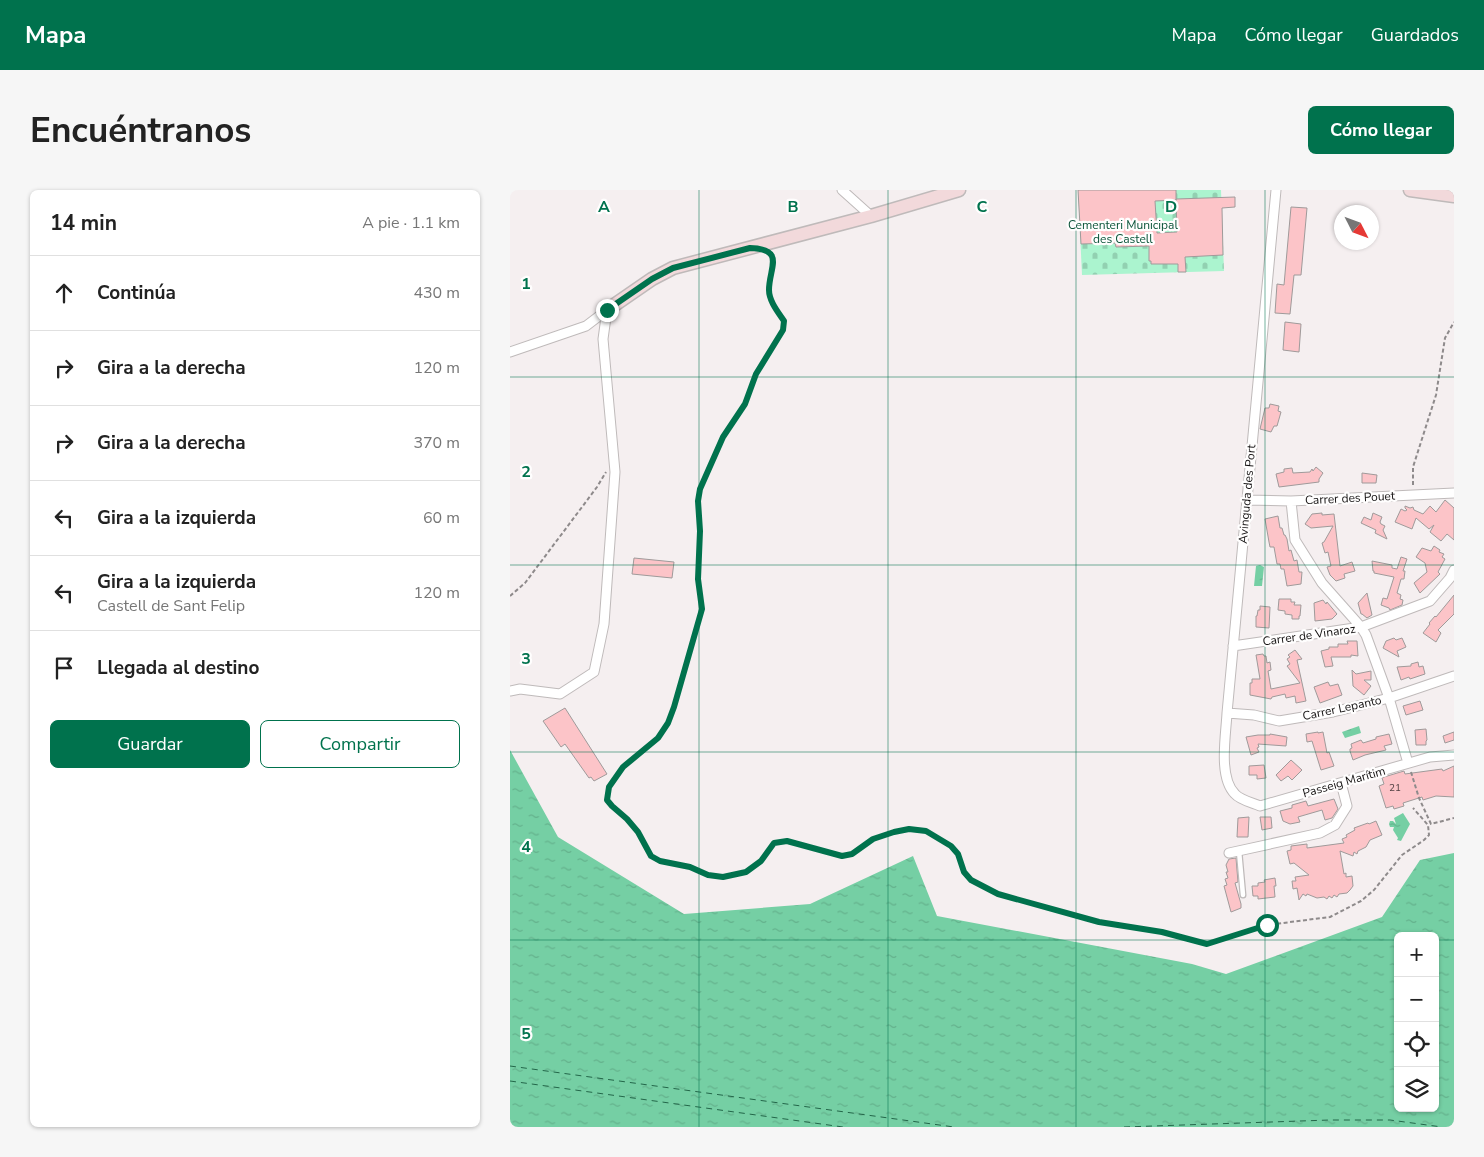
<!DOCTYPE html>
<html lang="es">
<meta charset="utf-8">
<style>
:root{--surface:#fff;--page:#f6f6f6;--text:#222;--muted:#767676;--line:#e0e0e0;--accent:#00724d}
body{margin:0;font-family:"Nunito Sans",sans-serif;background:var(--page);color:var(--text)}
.controls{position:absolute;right:15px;bottom:15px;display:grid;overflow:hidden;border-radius:8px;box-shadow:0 1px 4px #0004}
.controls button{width:45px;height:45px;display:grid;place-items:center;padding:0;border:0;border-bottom:1px solid var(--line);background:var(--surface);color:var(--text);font:25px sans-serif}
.compass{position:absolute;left:824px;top:15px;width:45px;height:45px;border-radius:50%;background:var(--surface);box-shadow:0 1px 4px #0004;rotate:132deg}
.stop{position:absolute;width:15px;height:15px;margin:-11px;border:4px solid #00724d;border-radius:50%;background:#fff}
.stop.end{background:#00724d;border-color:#fff;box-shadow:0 1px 5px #0008}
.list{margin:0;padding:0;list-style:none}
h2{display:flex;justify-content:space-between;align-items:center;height:65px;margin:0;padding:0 20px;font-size:21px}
h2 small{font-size:16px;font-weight:400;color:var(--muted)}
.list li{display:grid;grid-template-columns:32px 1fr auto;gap:15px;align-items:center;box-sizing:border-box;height:75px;padding:0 20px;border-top:1px solid var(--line)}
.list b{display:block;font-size:19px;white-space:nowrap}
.list p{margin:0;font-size:16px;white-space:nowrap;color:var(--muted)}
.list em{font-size:16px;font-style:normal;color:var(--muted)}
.actions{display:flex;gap:10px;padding:15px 20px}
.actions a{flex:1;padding:11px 0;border:1px solid var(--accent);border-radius:8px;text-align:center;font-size:18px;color:var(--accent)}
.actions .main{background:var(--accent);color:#fff}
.icon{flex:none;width:28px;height:28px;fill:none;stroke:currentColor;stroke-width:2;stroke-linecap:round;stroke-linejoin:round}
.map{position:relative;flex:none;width:944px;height:937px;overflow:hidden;border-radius:8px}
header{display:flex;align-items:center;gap:30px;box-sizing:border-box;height:70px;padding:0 25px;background:var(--accent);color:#fff}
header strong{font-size:24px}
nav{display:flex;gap:28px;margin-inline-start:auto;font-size:18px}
.intro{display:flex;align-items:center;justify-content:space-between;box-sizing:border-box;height:120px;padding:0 30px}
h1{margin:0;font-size:35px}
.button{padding:12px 22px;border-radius:8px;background:var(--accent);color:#fff;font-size:18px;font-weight:700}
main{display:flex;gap:30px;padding:0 30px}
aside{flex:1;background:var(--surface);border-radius:8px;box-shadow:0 1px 4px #0004}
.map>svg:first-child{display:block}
.cemetery{fill:url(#cemetery-stones)}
.water{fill:url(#water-ripples);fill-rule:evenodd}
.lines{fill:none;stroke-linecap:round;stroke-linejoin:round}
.ferry{stroke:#236649;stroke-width:1;stroke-dasharray:6 5;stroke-linecap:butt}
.building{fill:#fcc4c8;stroke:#9f9a9a}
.lane-casing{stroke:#bfbaba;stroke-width:7}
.street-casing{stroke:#bfbaba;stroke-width:11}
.secondary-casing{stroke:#bfbaba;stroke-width:15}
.path{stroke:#8e8a8b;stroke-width:2;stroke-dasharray:4 2.5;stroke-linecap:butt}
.lane{stroke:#fff;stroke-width:4.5}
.street{stroke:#fff;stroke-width:9}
.secondary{stroke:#f2d9db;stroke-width:12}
.route{stroke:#00724d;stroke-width:6}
.grid{fill:none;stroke:#00724d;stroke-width:1;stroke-opacity:0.55}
.labels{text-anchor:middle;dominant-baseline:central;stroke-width:4.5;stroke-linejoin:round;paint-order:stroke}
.number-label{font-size:10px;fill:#4e3e40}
.park-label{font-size:12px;fill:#0b5439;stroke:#fffefe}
.street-label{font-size:12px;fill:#141212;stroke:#fffefe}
.grid-label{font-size:16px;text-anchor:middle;font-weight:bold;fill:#00724d;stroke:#fffefe;stroke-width:4.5;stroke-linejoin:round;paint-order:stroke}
</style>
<header>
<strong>Mapa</strong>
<nav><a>Mapa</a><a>Cómo llegar</a><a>Guardados</a></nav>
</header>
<div class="intro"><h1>Encuéntranos</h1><a class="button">Cómo llegar</a></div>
<main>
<aside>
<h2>14 min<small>A pie · 1.1 km</small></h2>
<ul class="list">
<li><svg class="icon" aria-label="ahead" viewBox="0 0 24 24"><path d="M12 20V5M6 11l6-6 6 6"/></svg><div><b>Continúa</b></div><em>430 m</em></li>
<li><svg class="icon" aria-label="right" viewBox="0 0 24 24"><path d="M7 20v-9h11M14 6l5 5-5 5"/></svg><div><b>Gira a la derecha</b></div><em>120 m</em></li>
<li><svg class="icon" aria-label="right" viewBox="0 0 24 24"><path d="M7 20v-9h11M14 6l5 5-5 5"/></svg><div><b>Gira a la derecha</b></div><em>370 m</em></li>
<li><svg class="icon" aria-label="left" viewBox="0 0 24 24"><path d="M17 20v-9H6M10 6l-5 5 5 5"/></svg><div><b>Gira a la izquierda</b></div><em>60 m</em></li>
<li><svg class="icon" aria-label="left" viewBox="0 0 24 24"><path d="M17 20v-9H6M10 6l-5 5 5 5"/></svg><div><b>Gira a la izquierda</b><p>Castell de Sant Felip</p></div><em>120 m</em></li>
<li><svg class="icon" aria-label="arrive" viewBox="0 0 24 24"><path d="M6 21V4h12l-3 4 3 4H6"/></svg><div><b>Llegada al destino</b></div></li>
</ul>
<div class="actions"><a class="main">Guardar</a><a>Compartir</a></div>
</aside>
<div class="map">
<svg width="944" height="937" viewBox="0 0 944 937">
<defs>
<pattern id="cemetery-stones" width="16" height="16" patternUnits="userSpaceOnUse" patternTransform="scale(1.25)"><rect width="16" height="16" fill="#abf4cf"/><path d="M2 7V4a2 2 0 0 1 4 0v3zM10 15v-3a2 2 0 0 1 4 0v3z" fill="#92d0b1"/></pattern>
<pattern id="water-ripples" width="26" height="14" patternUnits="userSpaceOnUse" patternTransform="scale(1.25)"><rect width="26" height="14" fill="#75cfa4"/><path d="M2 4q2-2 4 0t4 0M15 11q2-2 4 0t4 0" fill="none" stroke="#64b18c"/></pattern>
</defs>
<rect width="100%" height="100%" fill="#f5eff0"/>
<path class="cemetery" d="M 568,0 L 711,0 L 714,81 L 572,85 Z"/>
<path class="water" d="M 750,375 L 754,377 L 752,396 L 744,396 L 746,376 Z
M 849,536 L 851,543 L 835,548 L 832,542 Z
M 0,560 L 48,647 L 174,724 L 300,714 L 403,666 L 427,726 L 682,774 L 716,784 L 872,727 L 910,670 L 944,663 L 944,937 L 0,937 ZM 888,746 L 925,746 L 925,918 L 888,918 Z
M 893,623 L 900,634 L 891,651 L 887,650 L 888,648 L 883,640 L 884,637 L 880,637 L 879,634 L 880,631 L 883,631 L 886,634 L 884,628 Z"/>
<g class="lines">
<path class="ferry" d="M 0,876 L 444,937
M 0,891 L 333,937
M 614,937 L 820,930 L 880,930 L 932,937"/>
</g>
<path class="building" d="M 568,0 L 666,0 L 666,10 L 645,11 L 647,43 L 667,42 L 666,9 L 725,7 L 725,17 L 712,18 L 713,65 L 675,67 L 676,82 L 668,82 L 668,74 L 641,74 L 641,71 L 639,71 L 639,56 L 606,57 L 605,53 L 571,54 Z
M 781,17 L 797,18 L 791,85 L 784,85 L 780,124 L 765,123 L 767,94 L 774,95 Z
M 775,132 L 791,134 L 789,162 L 773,160 Z
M 760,214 L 769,216 L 768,221 L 771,222 L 767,236 L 764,236 L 761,242 L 750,239 L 755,218 L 759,218 Z
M 806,277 L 813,283 L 809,289 L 809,292 L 769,297 L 766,284 L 774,282 L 774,279 L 782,278 L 783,283 L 800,282 L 802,279 L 803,281 Z
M 852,283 L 867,285 L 866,293 L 852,293 Z
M 935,310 L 944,318 L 944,350 L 937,344 L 931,351 L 920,342 L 924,335 L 919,339 L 906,328 L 902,339 L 885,332 L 891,319 L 895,321 L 897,320 L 895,318 L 895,316 L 900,318 L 903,317 L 904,320 L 913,324 L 920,316 L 926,322 Z
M 812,323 L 812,325 L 824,324 L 830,376 L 842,372 L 845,381 L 834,384 L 835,388 L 826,391 L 820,385 L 817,377 L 821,376 L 818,362 L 815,363 L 812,353 L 814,352 L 823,336 L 801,338 L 795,334 L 802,324 Z
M 863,323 L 872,327 L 870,332 L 871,334 L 875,336 L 873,340 L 877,349 L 865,343 L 866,340 L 851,333 L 854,327 L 861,330 Z
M 768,326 L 770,338 L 772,338 L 774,345 L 775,345 L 777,349 L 779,361 L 781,360 L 784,371 L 787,370 L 789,382 L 792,382 L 791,394 L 777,396 L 774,379 L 771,379 L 770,374 L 767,374 L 764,357 L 760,357 L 759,352 L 755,329 Z
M 924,356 L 930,360 L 929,362 L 934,364 L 932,367 L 935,369 L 928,382 L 930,384 L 910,403 L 904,393 L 917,382 L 915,373 L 906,367 L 912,358 L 921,361 Z
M 891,367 L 897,369 L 893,381 L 895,381 L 894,389 L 891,389 L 887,403 L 891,405 L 890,409 L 893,410 L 892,415 L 880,420 L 879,418 L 871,415 L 873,408 L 877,409 L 884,387 L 864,383 L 864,381 L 863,381 L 862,371 L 882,375 L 882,378 L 887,379 Z
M 124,368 L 164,372 L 162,388 L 122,384 Z
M 857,403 L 862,425 L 857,428 L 852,424 L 851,424 L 848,413 Z
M 944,405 L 944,424 L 928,440 L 931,443 L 926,452 L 913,443 L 920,434 L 919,433 L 925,426 L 926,427 Z
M 769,409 L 781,409 L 781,412 L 785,412 L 784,415 L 791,415 L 790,426 L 789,426 L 789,429 L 782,429 L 782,425 L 775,424 L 775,421 L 768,420 Z
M 813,410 L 816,414 L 817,412 L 827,424 L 822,429 L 805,431 L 804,413 Z
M 750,416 L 760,417 L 759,438 L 746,437 L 746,426 L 747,426 L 748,420 L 750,420 Z
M 884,448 L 886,450 L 892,448 L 896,457 L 887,461 L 889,467 L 873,458 L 876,451 Z
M 837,451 L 847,451 L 848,466 L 841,465 L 841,467 L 821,467 L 823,476 L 815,477 L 811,461 L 819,459 L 819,457 L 828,457 L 828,454 L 838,454 Z
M 785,460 L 792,469 L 787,470 L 796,511 L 786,513 L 785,506 L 776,508 L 775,504 L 762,507 L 761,509 L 740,505 L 740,493 L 742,493 L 742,489 L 750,489 L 746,465 L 753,464 L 754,466 L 756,466 L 757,473 L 760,472 L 761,480 L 758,481 L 761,499 L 790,493 L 777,476 L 780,474 L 777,469 L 780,467 L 778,465 Z
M 908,472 L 909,477 L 913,476 L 915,484 L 900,489 L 899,487 L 891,490 L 887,477 L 901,476 L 901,474 Z
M 842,480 L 846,484 L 861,481 L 861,490 L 854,490 L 861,496 L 854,505 L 843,496 Z
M 818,492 L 820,496 L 828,494 L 832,505 L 810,513 L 804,497 Z
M 910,511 L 913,520 L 896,525 L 893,516 Z
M 55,518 L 97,584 L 84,591 L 81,587 L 79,588 L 55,554 L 51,557 L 33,531 Z
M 916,539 L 917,550 L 916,551 L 916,555 L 906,555 L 905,540 Z
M 808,542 L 808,543 L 813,542 L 817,563 L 819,562 L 824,576 L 811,580 L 802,551 L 797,552 L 796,544 Z
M 944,542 L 944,550 L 935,553 L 933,546 Z
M 760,544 L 777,547 L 776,556 L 748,554 L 749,557 L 747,558 L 749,562 L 741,565 L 736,547 L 748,545 L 760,545 Z
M 879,544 L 882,554 L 874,556 L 876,560 L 855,565 L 843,570 L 840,561 L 840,559 L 842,558 L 841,554 L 851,550 L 853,553 L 866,549 L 866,547 Z
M 781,570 L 792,580 L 782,590 L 778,586 L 771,591 L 766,585 Z
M 754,575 L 756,588 L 747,589 L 747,585 L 739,585 L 739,576 Z
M 944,576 L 944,607 L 926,606 L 913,610 L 912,607 L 893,613 L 894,616 L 884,619 L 883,616 L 876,618 L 869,596 L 874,594 L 872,588 L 874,587 L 894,581 L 895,584 L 932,579 L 933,581 Z
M 824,609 L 828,619 L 822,628 L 815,630 L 812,620 L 788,627 L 790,632 L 780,634 L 773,631 L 770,621 L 782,618 L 782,615 L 796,611 L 798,616 Z
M 739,627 L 738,647 L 727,647 L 728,628 Z
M 750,627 L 761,627 L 762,638 L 752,640 Z
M 866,631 L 872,645 L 860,650 L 856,657 L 848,661 L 847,664 L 844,662 L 843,666 L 830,661 L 834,684 L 836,683 L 836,687 L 842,686 L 843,696 L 840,700 L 837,703 L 829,704 L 827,707 L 824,705 L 822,708 L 819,706 L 817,709 L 814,707 L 807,708 L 797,704 L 796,706 L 793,704 L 789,710 L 787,698 L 783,699 L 782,691 L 786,691 L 785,687 L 799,685 L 784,673 L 780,674 L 777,661 L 781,660 L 781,656 L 797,654 L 797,658 L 834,653 L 832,649 L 837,647 L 836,645 L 845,640 L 844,638 L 858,633 L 859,634 Z
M 726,668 L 728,692 L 725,693 L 731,714 L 731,718 L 721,722 L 714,696 L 717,695 L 715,689 L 718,688 L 716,682 L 718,682 L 716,675 L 719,669 Z
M 765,688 L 766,696 L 764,696 L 765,707 L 748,709 L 748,706 L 743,706 L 742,696 L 748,696 L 748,693 L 755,692 L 754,690 Z"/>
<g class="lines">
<defs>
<path id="lane" d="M 729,661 L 733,705"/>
<path id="street" d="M 332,0 L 361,26
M 766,0 L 717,523 C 716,545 708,587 725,604 C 730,610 743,613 750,616 L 920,567 L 944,565
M 0,162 L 76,136 L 97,120
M 737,310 L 781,311 L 944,303
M 781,311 L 785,350 L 812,393 L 851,437 L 856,445 L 879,508 L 898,573
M 723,456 L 851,437 L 920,411 L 940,388 L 944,380
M 0,501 L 10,499 L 50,504 L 84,482 L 94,434 L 105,282 L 93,149 L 97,120
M 717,523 L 744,525 L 769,531 L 823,522 L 879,508 L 944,486
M 719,663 L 810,643 L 825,635 L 837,616 L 831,593"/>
<path id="secondary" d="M 900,0 L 944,6
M 97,120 L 142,89 L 163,78 L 361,26 L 449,0"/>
</defs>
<use href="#lane" class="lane-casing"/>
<use href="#street" class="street-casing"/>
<use href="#secondary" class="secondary-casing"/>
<path class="path" d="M 259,62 C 268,80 257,86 259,102 C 261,113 268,122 274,131 L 273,140 L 246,184 L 235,214 L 213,247 L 190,299 L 188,311 L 191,341 L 188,389 L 191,419 L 164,517 L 158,533 L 148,548 L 113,577 L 99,597 L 97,610 L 101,617 L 117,629 L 129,642 L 141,666 L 150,671 L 179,677 L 199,685 L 213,687 L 236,682 L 251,671 L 264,653 L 277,651 L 332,666 L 342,665 L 363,649 L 384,642 L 399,639 L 416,641 L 441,656 L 448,665 L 454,682 L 461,690 L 488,704 L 589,732 L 652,742 L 697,754 L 757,735 L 820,727 L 851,711 L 864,700 L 892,665 L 914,650 L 919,645 L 918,635 L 903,618
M 903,295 L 903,277 L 926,205 L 935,148 L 944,132
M 0,406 L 15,393 L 87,297 L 96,282
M 901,582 L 909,608 L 921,634 L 944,628"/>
<use href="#lane" class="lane"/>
<use href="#street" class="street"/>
<use href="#secondary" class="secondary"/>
</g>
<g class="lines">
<path class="route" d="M 97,120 L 142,89 L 163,78 L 240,58 C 276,59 259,78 259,100 C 259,111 268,122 274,131 L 273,140 L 246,184 L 235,214 L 213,247 L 190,299 L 188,311 L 190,341 L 188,389 L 192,419 L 164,517 L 158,533 L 148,548 L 113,577 L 99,597 L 97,610 L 102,616 L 117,629 L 128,642 L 141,666 L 150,671 L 180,677 L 198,685 L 213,687 L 236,682 L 251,671 L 264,653 L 277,651 L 332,666 L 342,664 L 363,649 L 384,642 L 399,639 L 416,641 L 441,656 L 448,664 L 454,682 L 461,690 L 488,704 L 589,732 L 652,742 L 697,754 L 757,735"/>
</g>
<path class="grid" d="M 189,0 L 189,937M 378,0 L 378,937M 566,0 L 566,937M 755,0 L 755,937M 0,187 L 944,187M 0,375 L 944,375M 0,562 L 944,562M 0,750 L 888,750M 925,750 L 944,750"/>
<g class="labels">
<g class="number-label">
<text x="885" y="598">21</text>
</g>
<g class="park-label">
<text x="613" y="35">Cementeri Municipal<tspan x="613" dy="14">des Castell</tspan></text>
</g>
<g class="street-label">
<text transform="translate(737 304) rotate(-85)">Avinguda des Port</text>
<text transform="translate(840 308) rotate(-3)">Carrer des Pouet</text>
<text transform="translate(799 445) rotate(-8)">Carrer de Vinaroz</text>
<text transform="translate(832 518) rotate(-12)">Carrer Lepanto</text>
<text transform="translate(834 592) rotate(-16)">Passeig Marítim</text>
</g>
</g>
<g class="grid-label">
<text x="94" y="22">A</text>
<text x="283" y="22">B</text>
<text x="472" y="22">C</text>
<text x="661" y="22">D</text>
<text x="16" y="99">1</text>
<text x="16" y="287">2</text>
<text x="16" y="474">3</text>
<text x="16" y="662">4</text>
<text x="16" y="849">5</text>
</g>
</svg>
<div class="controls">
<button>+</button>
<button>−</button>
<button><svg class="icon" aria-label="locate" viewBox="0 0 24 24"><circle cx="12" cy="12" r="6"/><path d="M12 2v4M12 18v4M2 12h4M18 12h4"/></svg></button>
<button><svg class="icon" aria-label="layers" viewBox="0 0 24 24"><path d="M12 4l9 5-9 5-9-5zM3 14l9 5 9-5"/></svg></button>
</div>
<svg class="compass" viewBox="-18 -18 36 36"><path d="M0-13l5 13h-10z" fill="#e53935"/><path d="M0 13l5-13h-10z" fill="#767676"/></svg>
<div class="stop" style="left:757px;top:735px"></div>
<div class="stop end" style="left:97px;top:120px"></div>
</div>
</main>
